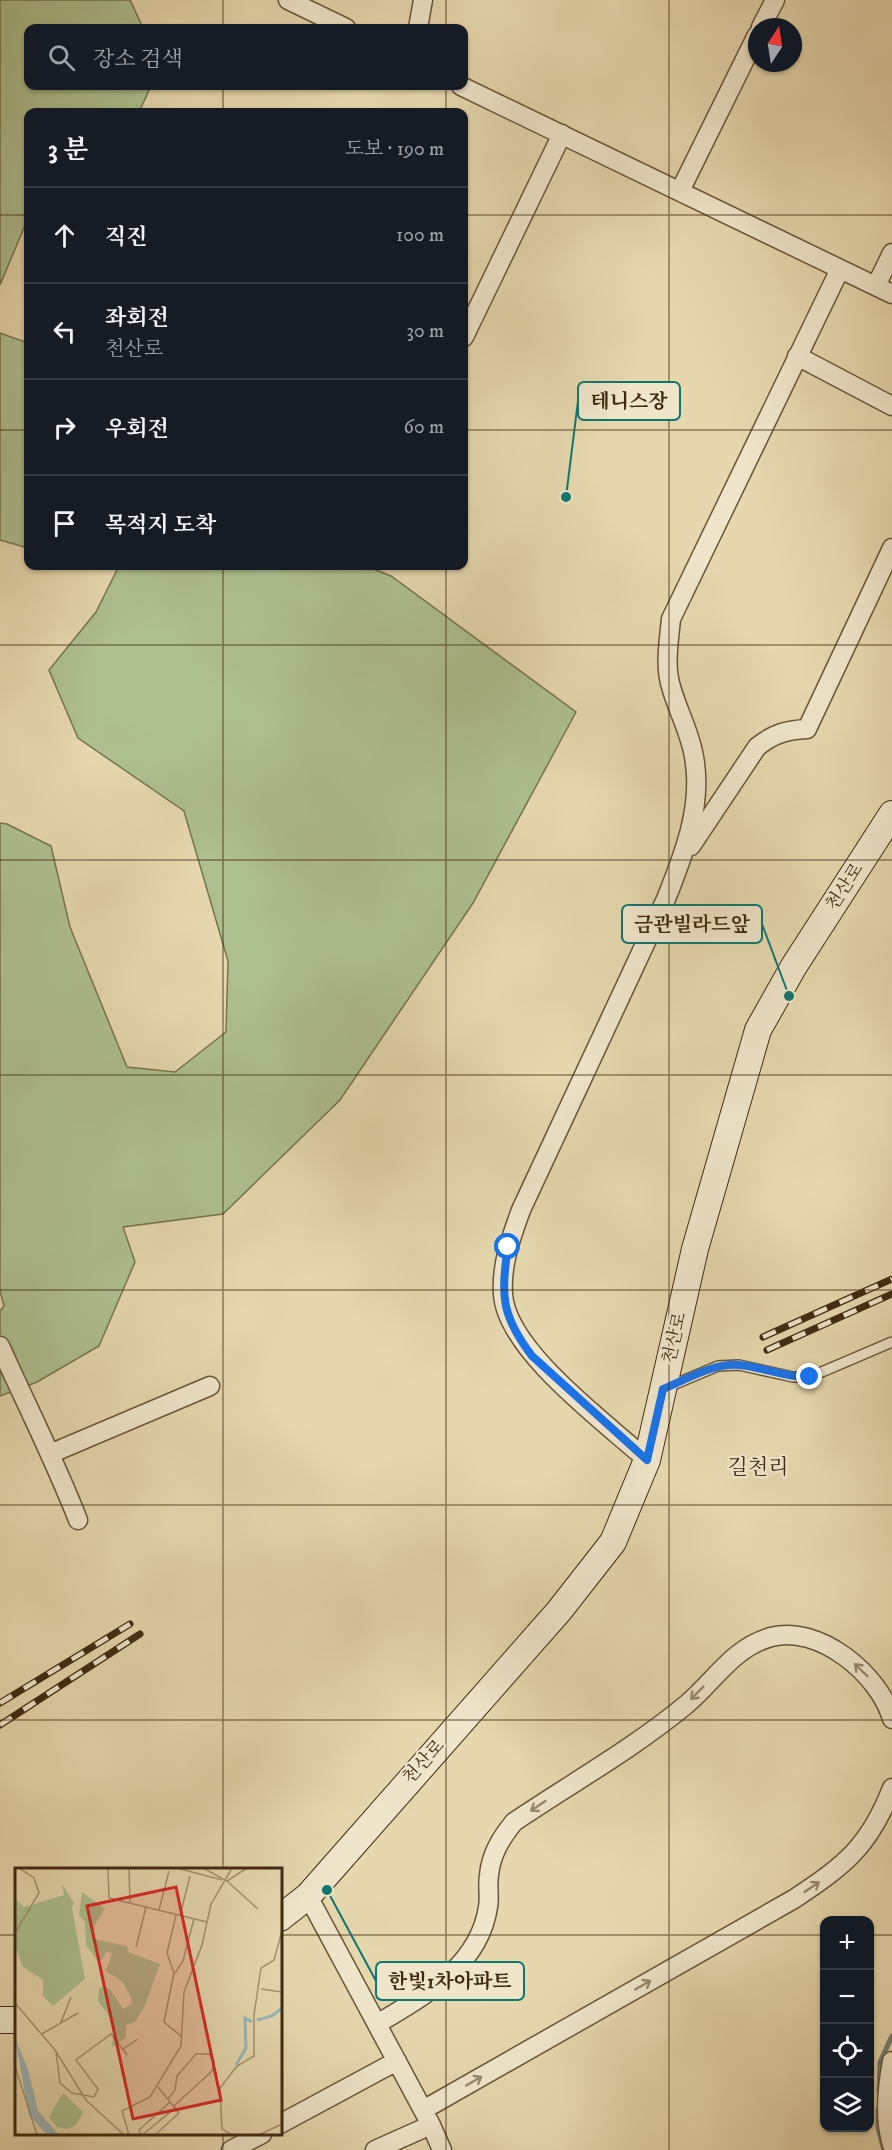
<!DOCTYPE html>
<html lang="ko">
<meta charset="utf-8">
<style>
:root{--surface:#171b24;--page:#20242c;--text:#f1f3f6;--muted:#9ea1a6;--line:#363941}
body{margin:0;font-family:"IM FELL DW Pica","Noto Serif KR",serif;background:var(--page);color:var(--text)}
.controls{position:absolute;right:18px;bottom:18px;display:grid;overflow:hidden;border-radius:12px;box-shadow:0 2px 4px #0004}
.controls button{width:54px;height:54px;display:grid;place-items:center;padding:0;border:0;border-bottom:2px solid var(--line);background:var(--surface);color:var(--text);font:30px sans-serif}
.compass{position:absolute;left:748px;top:18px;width:54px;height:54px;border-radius:50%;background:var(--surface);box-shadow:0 2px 4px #0004;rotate:12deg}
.stop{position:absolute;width:18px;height:18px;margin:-14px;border:4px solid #1a73e8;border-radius:50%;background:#fff}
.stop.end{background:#1a73e8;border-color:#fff;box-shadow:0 2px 6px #0008}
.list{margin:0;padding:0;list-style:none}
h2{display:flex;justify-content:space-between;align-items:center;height:78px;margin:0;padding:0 24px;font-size:26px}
h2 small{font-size:20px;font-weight:400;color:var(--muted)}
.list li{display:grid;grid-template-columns:39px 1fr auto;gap:18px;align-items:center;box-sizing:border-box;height:96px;padding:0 24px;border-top:2px solid var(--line)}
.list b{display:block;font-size:22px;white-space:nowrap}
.list p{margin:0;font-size:20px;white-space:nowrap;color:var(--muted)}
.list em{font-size:20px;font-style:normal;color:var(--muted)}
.icon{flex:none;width:33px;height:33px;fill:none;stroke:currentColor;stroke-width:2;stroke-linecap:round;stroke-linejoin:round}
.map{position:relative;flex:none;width:892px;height:2150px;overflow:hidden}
.search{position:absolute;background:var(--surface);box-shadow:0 2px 4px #0004;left:24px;top:24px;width:444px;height:66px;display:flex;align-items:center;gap:15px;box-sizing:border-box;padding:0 21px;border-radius:12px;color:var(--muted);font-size:22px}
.panel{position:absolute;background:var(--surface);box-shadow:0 2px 4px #0004;left:24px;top:108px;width:444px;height:462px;border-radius:12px}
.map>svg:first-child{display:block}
.green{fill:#aebf90;stroke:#767450;stroke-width:1.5}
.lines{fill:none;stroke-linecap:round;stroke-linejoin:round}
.stream{stroke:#777e74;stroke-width:5}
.lane-casing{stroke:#695538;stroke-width:12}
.street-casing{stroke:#695538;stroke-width:21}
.secondary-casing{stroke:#3f2a10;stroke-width:28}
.lane{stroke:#efe5ca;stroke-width:9}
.street{stroke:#efe5ca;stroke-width:18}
.secondary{stroke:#efe5ca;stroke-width:26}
.rail-casing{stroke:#3f2a10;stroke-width:7}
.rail{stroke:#efe5ca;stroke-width:4.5;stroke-dasharray:14;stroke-linecap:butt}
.oneway{stroke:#97886d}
.route{stroke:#1a73e8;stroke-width:8}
.grid{fill:none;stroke:#3f2a10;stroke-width:1.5;stroke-opacity:0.55}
.labels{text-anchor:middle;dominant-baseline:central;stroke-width:4.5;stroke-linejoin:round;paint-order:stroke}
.street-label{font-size:18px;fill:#3f2a10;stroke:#efe5ca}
.quarter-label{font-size:21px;fill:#3f2a10;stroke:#efe5ca}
.inset-river{fill:none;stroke:#9db6b7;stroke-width:3}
.inset-road{fill:none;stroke:#a3926f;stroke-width:1.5}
.view{fill:#d62828;fill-opacity:0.15;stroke:#d62828;stroke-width:3}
.inset-edge{fill:none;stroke:#3f2a10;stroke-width:3}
.leader{fill:none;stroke:#0f766e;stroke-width:2}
.callout-dot{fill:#0f766e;stroke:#efe5ca;stroke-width:2}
.callout{fill:#efe5ca;stroke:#0f766e;stroke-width:2}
.callout-label{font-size:20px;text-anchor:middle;font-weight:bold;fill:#3f2a10}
</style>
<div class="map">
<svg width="892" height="2150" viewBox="0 0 892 2150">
<rect width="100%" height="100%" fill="#e6d7ae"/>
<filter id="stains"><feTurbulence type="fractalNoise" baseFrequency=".00333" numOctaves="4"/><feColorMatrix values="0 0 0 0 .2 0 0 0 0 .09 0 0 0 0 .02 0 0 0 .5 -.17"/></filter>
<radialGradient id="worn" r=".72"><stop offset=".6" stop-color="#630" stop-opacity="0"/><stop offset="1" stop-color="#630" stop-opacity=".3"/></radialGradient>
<path class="green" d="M 0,0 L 130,0 L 143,28 L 28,28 L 28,86 L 151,86 L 139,112 L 28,112 L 28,218 L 0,285 Z
M 0,333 L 28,343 L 28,548 L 0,540 Z
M 119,566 L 366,566 L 391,576 L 576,712 L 473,903 L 340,1100 L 223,1214 L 123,1227 L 135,1262 L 99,1346 L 37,1382 L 0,1396 L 0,1311 L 4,1306 L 0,1291 L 0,823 L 7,824 L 51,846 L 70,927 L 127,1067 L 175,1072 L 226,1032 L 228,961 L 184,811 L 78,738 L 49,670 L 96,612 Z"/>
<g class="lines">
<path class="stream" d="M 879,2092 L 880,2062 L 892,2036
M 878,2110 L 878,2128 L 884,2150"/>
<defs>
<path id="lane" d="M 668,1387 L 718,1366 L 739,1365 L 793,1377 L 810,1377 L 892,1342"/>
<path id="street" d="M 288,0 L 346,28
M 761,27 L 775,0
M 418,28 L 423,0
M 461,86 L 892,294
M 680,191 L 757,35
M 876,286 L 892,253
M 464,337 L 562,134
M 797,356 L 892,406
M 691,846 L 757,747 C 773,734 786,730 807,729 L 892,548
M 0,1346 C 26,1404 55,1461 78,1520
M 52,1453 L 210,1386
M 647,1460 C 606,1423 506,1350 503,1294 C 501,1265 511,1237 521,1210 L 666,899 C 684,854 703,806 694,757 C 690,731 676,708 670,683 C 665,663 669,640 671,619 L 840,269
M 308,1896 L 431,2125 L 442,2150
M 377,2024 C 423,1996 479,1967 488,1907 C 490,1897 487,1886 489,1875 C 491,1854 501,1838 514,1822 C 572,1783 634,1748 687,1704 C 715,1680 734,1647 771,1637 C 819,1624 880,1675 892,1719
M 892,2061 C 887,2089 884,2118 892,2145
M 423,2110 L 794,1899 C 845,1865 869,1847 892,1788
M 280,2124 L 397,2061
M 231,2150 L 262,2134
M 375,2150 L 431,2125"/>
<path id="secondary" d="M 280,1918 L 308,1896 L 559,1611 L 613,1542 L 647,1460 L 695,1249 L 758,1030 L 794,966 L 892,814
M 0,2020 L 16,2020"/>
</defs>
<use href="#lane" class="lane-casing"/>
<use href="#street" class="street-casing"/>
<use href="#secondary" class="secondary-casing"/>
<use href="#lane" class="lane"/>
<use href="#street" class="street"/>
<use href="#secondary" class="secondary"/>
<defs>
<path id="rail" d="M 763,1337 L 892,1279
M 767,1350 L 892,1294
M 0,1703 L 130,1624
M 0,1725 L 140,1634"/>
</defs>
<use href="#rail" class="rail-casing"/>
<use href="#rail" class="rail"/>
</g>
<defs><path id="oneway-shaft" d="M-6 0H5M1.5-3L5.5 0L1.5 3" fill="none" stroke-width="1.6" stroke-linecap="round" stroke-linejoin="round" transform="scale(1.5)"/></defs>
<g class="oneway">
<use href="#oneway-shaft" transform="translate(861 1670) rotate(-136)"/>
<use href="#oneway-shaft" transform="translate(697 1693) rotate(135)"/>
<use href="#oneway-shaft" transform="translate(538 1806) rotate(146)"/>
<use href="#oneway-shaft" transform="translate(812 1887) rotate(-34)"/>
<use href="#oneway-shaft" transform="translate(643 1985) rotate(-30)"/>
<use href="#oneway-shaft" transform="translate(474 2081) rotate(-30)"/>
</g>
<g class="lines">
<path class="route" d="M 508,1247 C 500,1295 502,1317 532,1356 L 647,1460 L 663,1389 C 687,1379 713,1363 739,1365 C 764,1367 785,1378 810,1377"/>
</g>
<path class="grid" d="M 223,0 L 223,28M 446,0 L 446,28M 669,0 L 669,2150M 223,86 L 223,112M 446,86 L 446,112M 0,215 L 28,215M 464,215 L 892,215M 0,430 L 28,430M 464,430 L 892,430M 223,566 L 223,1870M 446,566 L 446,2150M 0,645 L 892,645M 0,860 L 892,860M 0,1075 L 892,1075M 0,1290 L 892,1290M 0,1505 L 892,1505M 0,1720 L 892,1720M 0,1935 L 16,1935M 280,1935 L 824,1935M 870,1935 L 892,1935M 223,2134 L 223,2150"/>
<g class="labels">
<g class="street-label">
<text transform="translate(845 887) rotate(-57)">천산로</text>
<text transform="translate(675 1338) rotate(-77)">천산로</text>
<text transform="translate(424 1762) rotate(-48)">천산로</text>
</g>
<g class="quarter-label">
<text x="758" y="1468">길천리</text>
</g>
</g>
<g transform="translate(15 1868)">
<rect width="267" height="267" fill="#e6d7ae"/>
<path d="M 47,16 L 59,35 L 57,40 L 70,111 L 38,138 L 28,128 L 28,112 L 8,99 L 0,79 L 0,30 L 9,39 L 49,27 ZM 67,24 L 90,41 L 80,57 L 78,71 L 112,78 L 113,84 L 145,96 L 129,140 L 120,154 L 111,157 L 111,169 L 100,178 L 96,177 L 100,167 L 93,146 L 83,133 L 84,120 L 95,121 L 108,141 L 117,136 L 115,128 L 108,114 L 91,103 L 97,85 L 91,84 L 87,92 L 81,91 L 71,77 L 70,54 L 64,47 ZM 48,225 L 68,244 L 62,256 L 53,261 L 42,259 L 34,249 Z" fill="#aebf90"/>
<path d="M 0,170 L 13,201 L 23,243 L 44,267 L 32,267 L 14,247 Z" fill="#9db6b7"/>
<path class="inset-river" d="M 242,152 L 257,148 L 267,140M 221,197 L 231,180 L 230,150 L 237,154"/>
<path class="inset-road" d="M 93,0 L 94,30 L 192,54M 114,0 L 115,35M 162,0 L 207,12M 188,0 L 212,13 L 243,41M 212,13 L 232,0M 144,42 L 154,3M 161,47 L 152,85 L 159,105 L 149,154 L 167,169M 165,48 L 175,8M 0,65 L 24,25 L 19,10 L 4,0M 121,79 L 131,39M 160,105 L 168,93 L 179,51M 246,121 L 267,124M 0,135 L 40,182 L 71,232 L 109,267M 46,154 L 56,129M 27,166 L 63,145M 108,181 L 123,171M 41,184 L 45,215 L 57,225 L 79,229 L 83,221 L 61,192 L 96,166 L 112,187M 0,198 L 22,267M 153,231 L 160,222 L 162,208 L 181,186 L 194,186 L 199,193 L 197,203 L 159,238M 114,267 L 107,243 L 135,229 L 166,178 L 169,124 L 187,77 L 196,36 L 217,0M 126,267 L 124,262 L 155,234M 127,267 L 160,240M 140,267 L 164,245 L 143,219M 217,267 L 207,261 L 205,220 L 222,198 L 239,188 L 239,147 L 246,100 L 259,92 L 267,63M 244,267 L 267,256"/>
<path class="view" d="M 161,19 L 206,232 L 118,251 L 72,38 Z"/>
<rect width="267" height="267" class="inset-edge"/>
</g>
<path class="leader" d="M566 497L578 401M789 996L762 924M327 1890L376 1981"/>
<g class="callout-dot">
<circle cx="566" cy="497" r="6"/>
<circle cx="789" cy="996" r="6"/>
<circle cx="327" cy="1890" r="6"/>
</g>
<g class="callout">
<rect x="578" y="382" width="102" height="38" rx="6"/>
<rect x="622" y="905" width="140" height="38" rx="6"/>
<rect x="376" y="1962" width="148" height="38" rx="6"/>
</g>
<g class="callout-label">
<text x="629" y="408">테니스장</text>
<text x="692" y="931">금관빌라드앞</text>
<text x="450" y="1988">한빛1차아파트</text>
</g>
<rect width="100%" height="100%" filter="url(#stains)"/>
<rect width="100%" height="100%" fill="url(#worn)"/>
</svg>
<div class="controls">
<button>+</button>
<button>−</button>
<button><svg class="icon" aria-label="locate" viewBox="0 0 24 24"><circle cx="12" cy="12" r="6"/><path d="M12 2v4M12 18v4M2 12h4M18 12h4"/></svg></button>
<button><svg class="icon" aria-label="layers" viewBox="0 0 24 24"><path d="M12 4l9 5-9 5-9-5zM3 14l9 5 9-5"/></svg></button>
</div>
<svg class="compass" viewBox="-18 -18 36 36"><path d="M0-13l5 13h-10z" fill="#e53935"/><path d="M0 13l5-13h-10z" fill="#9ea1a6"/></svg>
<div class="stop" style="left:508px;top:1247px"></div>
<div class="stop end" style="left:810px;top:1377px"></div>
<div class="search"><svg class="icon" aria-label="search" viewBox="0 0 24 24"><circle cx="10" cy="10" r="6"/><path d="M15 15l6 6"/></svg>장소 검색</div>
<section class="panel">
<h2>3 분<small>도보 · 190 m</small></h2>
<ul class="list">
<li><svg class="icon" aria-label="ahead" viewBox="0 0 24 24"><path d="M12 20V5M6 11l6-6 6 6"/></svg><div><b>직진</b></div><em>100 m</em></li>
<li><svg class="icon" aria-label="left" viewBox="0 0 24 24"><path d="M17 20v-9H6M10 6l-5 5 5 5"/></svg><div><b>좌회전</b><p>천산로</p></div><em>30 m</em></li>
<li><svg class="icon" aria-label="right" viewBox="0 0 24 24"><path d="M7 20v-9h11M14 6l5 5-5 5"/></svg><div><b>우회전</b></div><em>60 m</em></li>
<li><svg class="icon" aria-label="arrive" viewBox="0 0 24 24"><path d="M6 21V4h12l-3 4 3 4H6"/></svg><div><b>목적지 도착</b></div></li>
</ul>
</section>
</div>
